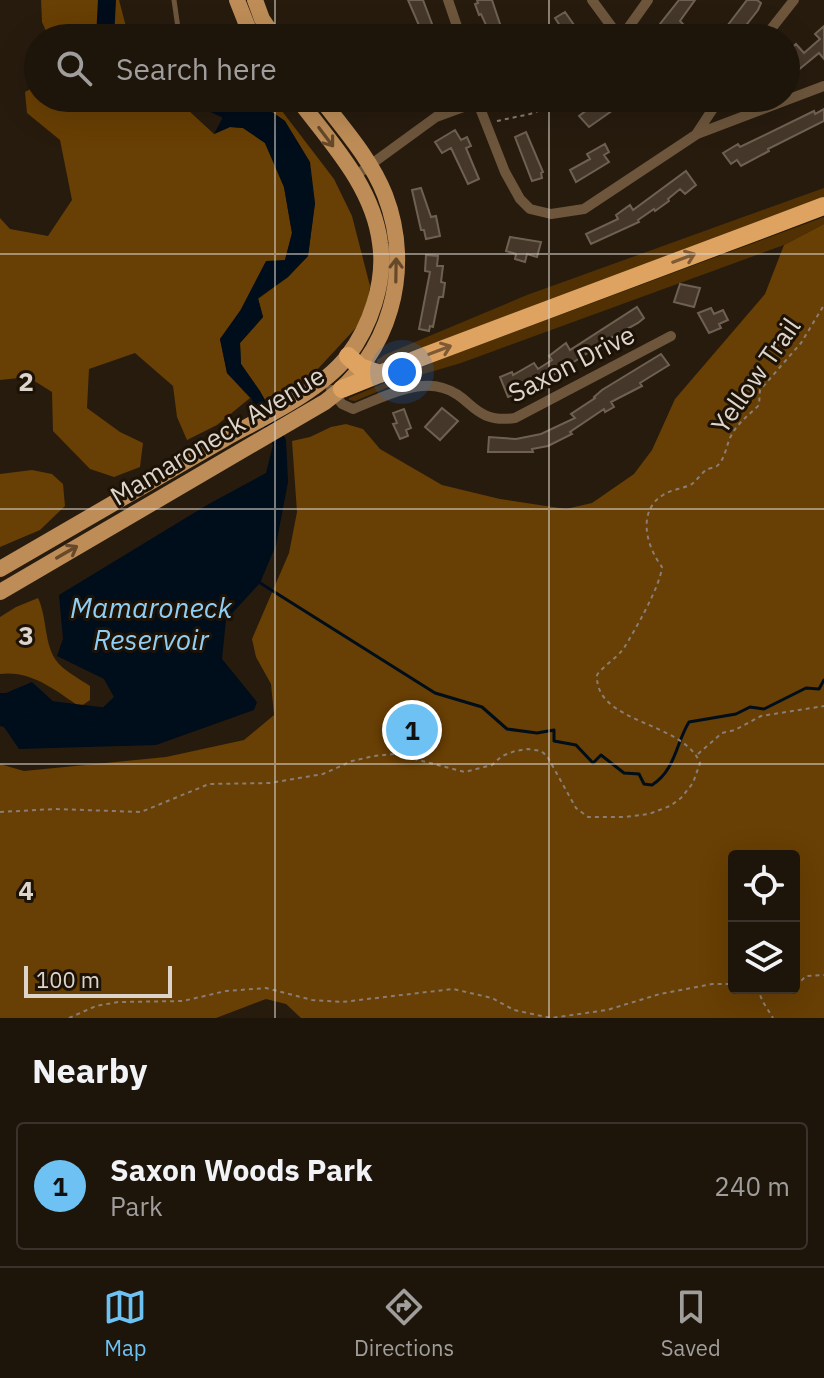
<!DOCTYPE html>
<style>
:root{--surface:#1d140a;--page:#251d13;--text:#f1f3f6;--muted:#a09e9c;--line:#3b332b;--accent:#6ec2f3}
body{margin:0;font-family:"IBM Plex Sans",sans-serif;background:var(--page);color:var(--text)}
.controls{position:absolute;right:24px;bottom:24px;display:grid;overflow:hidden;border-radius:8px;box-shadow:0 8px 32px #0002}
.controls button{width:72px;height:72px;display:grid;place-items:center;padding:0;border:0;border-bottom:2px solid var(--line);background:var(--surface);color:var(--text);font:40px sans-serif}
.scale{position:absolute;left:24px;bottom:20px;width:148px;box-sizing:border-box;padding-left:8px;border:4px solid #ddd5cc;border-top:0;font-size:22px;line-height:28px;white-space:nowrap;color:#ddd5cc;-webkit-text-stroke:6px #1d1206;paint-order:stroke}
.you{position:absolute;left:402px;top:372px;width:28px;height:28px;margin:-20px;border:6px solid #fff;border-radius:50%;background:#1a73e8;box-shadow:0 0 0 12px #1a73e833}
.badge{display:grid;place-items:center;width:52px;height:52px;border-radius:50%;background:var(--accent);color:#111;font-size:26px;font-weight:700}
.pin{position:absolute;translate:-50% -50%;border:4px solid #fff;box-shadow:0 2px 8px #0006}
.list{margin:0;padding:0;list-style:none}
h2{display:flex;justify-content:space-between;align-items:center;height:104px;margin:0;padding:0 32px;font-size:34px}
h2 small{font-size:26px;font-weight:400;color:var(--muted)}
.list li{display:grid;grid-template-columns:52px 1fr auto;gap:24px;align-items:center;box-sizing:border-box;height:128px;margin:0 16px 16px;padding:0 16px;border:2px solid var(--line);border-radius:8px}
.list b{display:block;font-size:30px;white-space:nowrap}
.list p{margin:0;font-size:26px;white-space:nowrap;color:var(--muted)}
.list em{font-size:26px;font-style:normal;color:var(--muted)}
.icon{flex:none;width:44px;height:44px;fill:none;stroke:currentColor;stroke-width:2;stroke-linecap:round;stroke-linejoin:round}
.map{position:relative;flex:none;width:824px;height:1018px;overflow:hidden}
.search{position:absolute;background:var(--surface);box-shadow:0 8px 32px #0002;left:24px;right:24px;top:24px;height:88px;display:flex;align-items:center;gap:20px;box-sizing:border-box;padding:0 28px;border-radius:44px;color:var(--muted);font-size:30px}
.sheet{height:248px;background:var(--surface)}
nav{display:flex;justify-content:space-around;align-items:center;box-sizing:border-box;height:112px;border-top:2px solid var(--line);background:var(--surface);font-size:22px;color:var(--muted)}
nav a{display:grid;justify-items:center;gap:4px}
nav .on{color:var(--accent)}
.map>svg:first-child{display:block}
.green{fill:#513104}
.forest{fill:#683f04;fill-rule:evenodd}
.water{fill:#000d1a}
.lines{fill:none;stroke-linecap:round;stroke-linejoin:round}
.stream{stroke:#000d1a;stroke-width:3}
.river{stroke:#000d1a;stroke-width:18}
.building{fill:#45382a;stroke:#6f6152;stroke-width:2}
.path{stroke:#887e73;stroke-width:2;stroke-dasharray:4 4;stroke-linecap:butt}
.lane{stroke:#6d563c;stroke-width:5}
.street{stroke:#6d563c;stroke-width:10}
.primary{stroke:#be8d57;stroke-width:16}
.highway{stroke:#dea361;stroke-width:18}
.oneway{stroke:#65492a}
.oneway2{stroke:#7e5a34}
.grid{fill:none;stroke:#ddd5cc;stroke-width:2;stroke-opacity:0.55}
.labels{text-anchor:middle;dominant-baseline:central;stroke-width:6;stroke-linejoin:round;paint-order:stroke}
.street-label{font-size:26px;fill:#ddd5cc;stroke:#1d1206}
.water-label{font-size:28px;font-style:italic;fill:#90cff5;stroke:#1d1206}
.grid-label{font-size:26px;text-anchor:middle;font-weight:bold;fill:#ddd5cc;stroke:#1d1206;stroke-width:6;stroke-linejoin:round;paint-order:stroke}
</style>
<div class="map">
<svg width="824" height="1018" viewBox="0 0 824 1018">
<rect width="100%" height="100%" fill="#271b0e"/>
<path class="green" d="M 824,188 L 824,197 L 377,365 L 377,360 L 384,355 L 527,295 Z
M 824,217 L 824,224 L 784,245 L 461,363 L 413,377 L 355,401 L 349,400 L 349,398 L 441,359 Z"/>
<path class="forest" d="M 41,0 L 119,0 L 129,38 L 49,38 L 42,22 Z
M 38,85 L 38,98 L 175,98 L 214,134 L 230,127 L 243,128 L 265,143 L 284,187 L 292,233 L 285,260 L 240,311 L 220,339 L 227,373 L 250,398 L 217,425 L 187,440 L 177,417 L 173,386 L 135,353 L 89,369 L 87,408 L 120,432 L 143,443 L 140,467 L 114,477 L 90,469 L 53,431 L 52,392 L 28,377 L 0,380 L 0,218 L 10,229 L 48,236 L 72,200 L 60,140 L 27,113 L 25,92 Z
M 252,98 L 272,98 L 334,179 L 352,216 L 370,286 L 365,318 L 303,385 L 283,398 L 266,401 L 241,364 L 240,343 L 263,317 L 258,299 L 288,277 L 308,256 L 315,203 L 285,121 Z
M 824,224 L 824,1018 L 301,1018 L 286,1004 L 266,999 L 216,1018 L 0,1018 L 0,764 L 24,771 L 166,757 L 244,740 L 274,715 L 271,684 L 256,657 L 252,639 L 289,553 L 297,512 L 292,441 L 310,437 L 331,427 L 346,424 L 363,429 L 380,449 L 442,485 L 500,499 L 566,509 L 592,503 L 634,474 L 652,450 L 675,399 L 765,294 L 784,245 ZM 734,856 L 794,856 L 794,988 L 734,988 Z
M 32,470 L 52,474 L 63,484 L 65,506 L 40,530 L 0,547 L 0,474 Z
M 38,598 C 47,617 44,641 55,659 C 62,670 80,679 90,686 L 90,700 L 80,707 C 55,690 31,670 0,674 L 0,617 L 16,607 Z"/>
<path class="water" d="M 233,98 L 252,98 L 285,121 L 310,162 L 315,203 L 308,256 L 288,277 L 258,298 L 263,317 L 240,343 L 241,364 L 260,391 L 286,440 L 288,482 L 276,545 L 260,583 L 226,620 L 222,659 L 257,702 L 254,710 L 156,745 L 19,749 L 4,727 L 0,726 L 0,693 L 6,693 L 32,682 L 69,716 L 96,714 L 114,697 L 104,679 L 57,656 L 63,639 L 59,595 L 207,505 L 266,473 L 273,445 L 251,398 L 227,373 L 220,339 L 240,311 L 266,261 L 285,260 L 292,233 L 284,187 L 265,143 L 243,128 L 230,127 L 214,134 Z"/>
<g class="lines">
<path class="stream" d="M 257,581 L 435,693 L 482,707 L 507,729 L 537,733 L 554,730 L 554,741 L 576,745 L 593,763 L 601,755 L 624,773 L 639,774 L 644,784 L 652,785 C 675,771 676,743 689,722 L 736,714 L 750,707 L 764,709 L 806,688 L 819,689 L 824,680"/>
<path class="river" d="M 105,38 L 107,0
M 202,98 L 249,120
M 0,704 L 116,718"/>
</g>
<path class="building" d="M 408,0 L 423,0 L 435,32 L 424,37 Z
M 477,0 L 492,0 L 503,33 L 492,38 L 481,14 L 479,15 L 475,4 L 478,3 Z
M 679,0 L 695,0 L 680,21 L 683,24 L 671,38 L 654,38 L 663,27 L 660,24 Z
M 747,0 L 757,0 L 761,3 L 758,10 L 736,38 L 718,38 Z
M 565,12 L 579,32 L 587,38 L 568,38 L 555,18 Z
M 824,26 L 824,59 L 819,53 L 796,72 L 792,68 L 786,74 L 786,62 L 794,55 L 789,50 L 796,44 L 804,53 L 820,39 L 815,34 Z
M 603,98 L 619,98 L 623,103 L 589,127 L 579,116 Z
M 824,109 L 824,121 L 768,149 L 769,151 L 741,166 L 737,160 L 731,164 L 723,153 L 738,144 L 740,147 L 814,111 L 815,114 Z
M 455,130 L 461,140 L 467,137 L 471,146 L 466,148 L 479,179 L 468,184 L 451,148 L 442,153 L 435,142 Z
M 526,132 L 543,172 L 541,173 L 542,178 L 532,181 L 515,137 Z
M 605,144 L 609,152 L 604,155 L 609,162 L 576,182 L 570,170 L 590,159 L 587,154 Z
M 686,171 L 696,185 L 685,194 L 680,189 L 668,199 L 669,201 L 655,211 L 654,209 L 638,220 L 639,222 L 591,244 L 586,234 L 618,219 L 616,215 L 630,205 L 633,210 Z
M 421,188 L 431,217 L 436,216 L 440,236 L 426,239 L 424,230 L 421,230 L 412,190 Z
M 510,237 L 541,242 L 537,257 L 527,254 L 525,262 L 515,259 L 516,254 L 506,251 Z
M 426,255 L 438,256 L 437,266 L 443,266 L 441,282 L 445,283 L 443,297 L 439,297 L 433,327 L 430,326 L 429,331 L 419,329 L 430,272 L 425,271 Z
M 680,284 L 700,288 L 694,307 L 674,302 Z
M 637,307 L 644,318 L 638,323 L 614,336 L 538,385 L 508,397 L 500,377 L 512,372 L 513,375 L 534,363 L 538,369 L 552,360 L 549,356 L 566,343 L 570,350 Z
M 711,308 L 714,314 L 723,310 L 728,320 L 719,324 L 721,328 L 709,333 L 698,313 Z
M 661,354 L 669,365 L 640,383 L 642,386 L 611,402 L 614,407 L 605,412 L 604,409 L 570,432 L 572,434 L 548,446 L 532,449 L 533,452 L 488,452 L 489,437 L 516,439 L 541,434 L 575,418 L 571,414 L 595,398 L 594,397 L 602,390 Z
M 442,408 L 458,421 L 440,440 L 425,427 Z
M 404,409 L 411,428 L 406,430 L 408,436 L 400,439 L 393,424 L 397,423 L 393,413 Z"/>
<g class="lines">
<path class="path" d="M 497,121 L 530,114 L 564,102
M 698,754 L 722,733 L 735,730 L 761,716 L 824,706
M 0,812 L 55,809 L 141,812 L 209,784 L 270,783 L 323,774 L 352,761 L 374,756 L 395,754 L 465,772 L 492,765 L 502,756 L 515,751 L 528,749 L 541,751 L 547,756 L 576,808 L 588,817 L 624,817 L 649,814 L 670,806 L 681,798 L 693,783 L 700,763 C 683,721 595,724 597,675 C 604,665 616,659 624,648 C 635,630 660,587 662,567 C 646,546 637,511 663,495 C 672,489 683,489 692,484 C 697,480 701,474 706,470 C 709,468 714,468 717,466 C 725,459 726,447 730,438 C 737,423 748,416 759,405 L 760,390 L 801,343 L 824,305
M 794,983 L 800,982 L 806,976 L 824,975
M 757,988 L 763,1002 L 773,1018
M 69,1018 L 96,1006 L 118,1002 L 183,1001 L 226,991 L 266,988 L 312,1000 L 342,1002 L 453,989 L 492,998 L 514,1010 L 551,1018 L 607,1010 L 660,994 L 712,984 L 734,984"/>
<path class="lane" d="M 174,0 L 178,28 L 183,38"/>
<path class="street" d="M 448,0 L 461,38
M 592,0 L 620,38
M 621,38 L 648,0
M 764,38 L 794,0
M 476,98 L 505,172 L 520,199 L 530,209 L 551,214 L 584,209 L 697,134 L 824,86
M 572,99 L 573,98
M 697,133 L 720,98
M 355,176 L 436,117 L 477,102
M 331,390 L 342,404 L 353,409 C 379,399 415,379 443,388 C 472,396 473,424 515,418 L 671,336"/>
<path class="primary" d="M 237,0 L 252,38
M 255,0 L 262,19 L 275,38
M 0,569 C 75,525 151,482 226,438 C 264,417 320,391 347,357 C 370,327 386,282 380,243 C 373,186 330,142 297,98
M 0,592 L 325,402 C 390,355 414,270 385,195 C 371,159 343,128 320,98"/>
<path class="highway" d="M 348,356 L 360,367 L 380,374
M 342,389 L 422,357 L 824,206"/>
</g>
<defs><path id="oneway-shaft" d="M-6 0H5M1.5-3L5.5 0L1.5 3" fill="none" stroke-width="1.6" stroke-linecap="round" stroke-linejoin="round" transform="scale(2)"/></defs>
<g class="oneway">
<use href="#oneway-shaft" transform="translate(326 137) rotate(53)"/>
<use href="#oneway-shaft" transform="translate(396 270) rotate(-89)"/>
<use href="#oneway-shaft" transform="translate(67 552) rotate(-30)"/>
</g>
<g class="oneway2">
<use href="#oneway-shaft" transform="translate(684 258) rotate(-21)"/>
<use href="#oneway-shaft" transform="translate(440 350) rotate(-21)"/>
</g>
<path class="grid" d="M 275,0 L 275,38M 549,0 L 549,38M 275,98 L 275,1018M 549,98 L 549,1018M 0,254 L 824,254M 0,509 L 824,509M 0,764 L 824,764"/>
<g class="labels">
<g class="street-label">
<text transform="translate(571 363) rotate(-27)">Saxon Drive</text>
<text transform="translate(755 375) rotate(-55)">Yellow Trail</text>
<text transform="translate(217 435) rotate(-31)">Mamaroneck Avenue</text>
</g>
<g class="water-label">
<text x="151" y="607">Mamaroneck<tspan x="151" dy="32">Reservoir</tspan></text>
</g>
</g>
<g class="grid-label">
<text x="26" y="391">2</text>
<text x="26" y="645">3</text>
<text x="26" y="900">4</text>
</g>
</svg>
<div class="controls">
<button><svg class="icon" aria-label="locate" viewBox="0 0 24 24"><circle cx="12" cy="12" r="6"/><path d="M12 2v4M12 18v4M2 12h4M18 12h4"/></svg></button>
<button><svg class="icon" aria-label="layers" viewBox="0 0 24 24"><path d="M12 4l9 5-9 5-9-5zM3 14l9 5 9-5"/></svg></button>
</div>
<div class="scale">100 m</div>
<div class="you"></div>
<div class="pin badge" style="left:412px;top:730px">1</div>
<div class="search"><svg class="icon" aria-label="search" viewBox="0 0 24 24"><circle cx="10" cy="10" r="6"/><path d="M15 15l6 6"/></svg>Search here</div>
</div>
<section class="sheet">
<h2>Nearby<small></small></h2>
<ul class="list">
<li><span class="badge">1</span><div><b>Saxon Woods Park</b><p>Park</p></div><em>240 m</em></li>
</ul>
</section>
<nav>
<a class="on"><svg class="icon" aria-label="map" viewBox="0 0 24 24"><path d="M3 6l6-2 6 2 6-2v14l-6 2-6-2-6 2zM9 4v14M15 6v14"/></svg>Map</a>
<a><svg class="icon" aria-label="directions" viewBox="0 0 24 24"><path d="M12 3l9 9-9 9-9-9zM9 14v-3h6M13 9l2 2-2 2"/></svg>Directions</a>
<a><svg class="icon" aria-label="saved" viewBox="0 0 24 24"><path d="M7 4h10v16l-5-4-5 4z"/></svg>Saved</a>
</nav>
